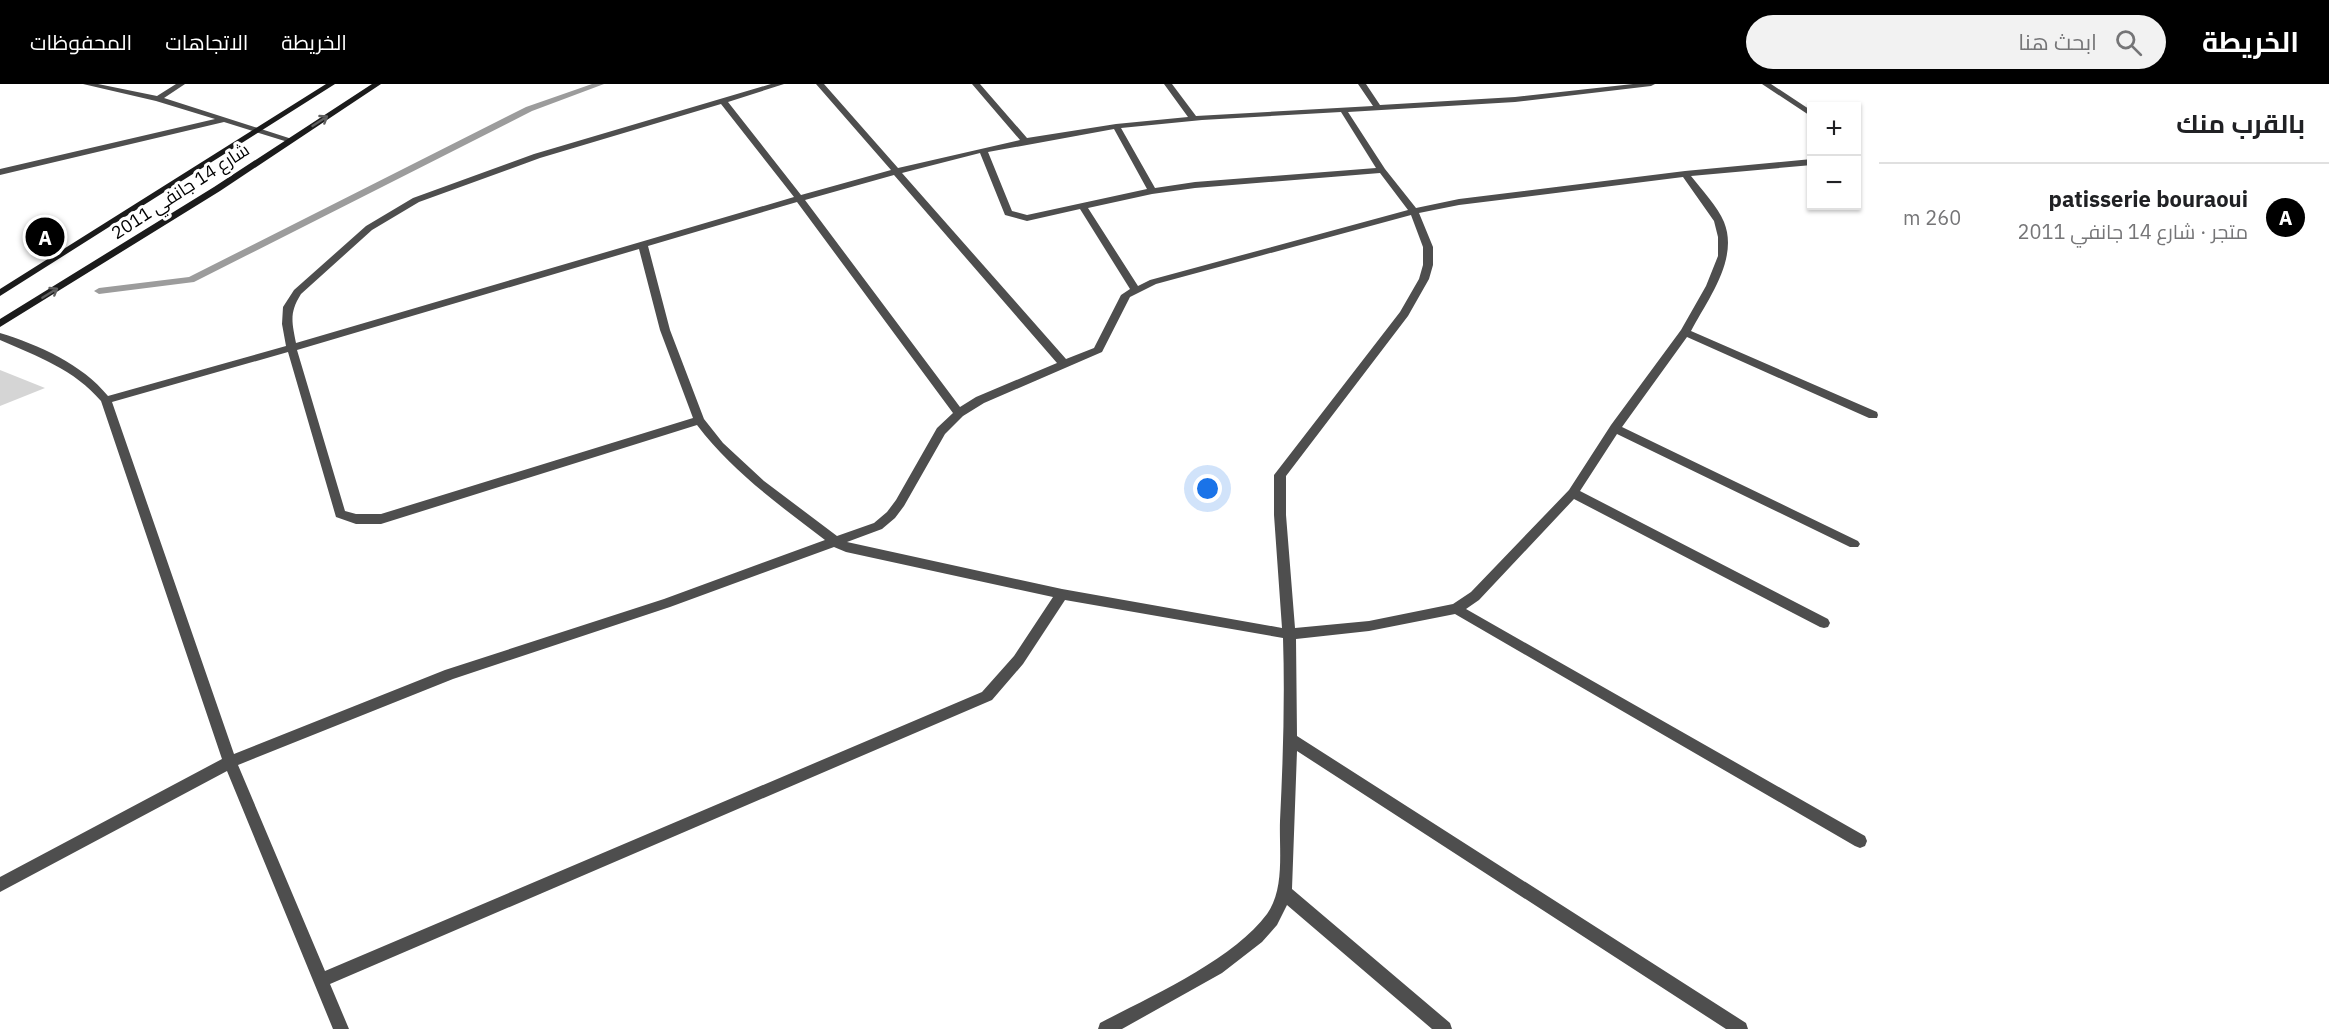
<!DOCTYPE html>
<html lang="ar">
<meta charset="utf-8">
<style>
:root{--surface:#fff;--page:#f2f2f2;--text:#202124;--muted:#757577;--line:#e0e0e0;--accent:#000}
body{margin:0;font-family:"IBM Plex Sans",Cairo,sans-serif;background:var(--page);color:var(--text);direction:rtl}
.controls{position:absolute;right:18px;top:18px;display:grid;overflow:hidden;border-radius:0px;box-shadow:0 2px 4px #0004}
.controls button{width:54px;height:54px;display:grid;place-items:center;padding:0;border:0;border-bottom:2px solid var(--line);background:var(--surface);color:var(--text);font:30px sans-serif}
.you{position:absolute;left:1208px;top:405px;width:21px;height:21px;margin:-15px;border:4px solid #fff;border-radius:50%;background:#1a73e8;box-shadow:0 0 0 9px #1a73e833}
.badge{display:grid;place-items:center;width:39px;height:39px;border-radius:50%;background:var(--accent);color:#fff;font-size:20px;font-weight:700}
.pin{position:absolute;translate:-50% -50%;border:3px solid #fff;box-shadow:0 2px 6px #0006}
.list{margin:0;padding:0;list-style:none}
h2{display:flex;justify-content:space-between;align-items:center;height:78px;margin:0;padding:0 24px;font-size:26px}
h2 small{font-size:20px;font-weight:400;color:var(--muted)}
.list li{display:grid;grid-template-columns:39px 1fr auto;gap:18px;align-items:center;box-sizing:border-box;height:108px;padding:0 24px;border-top:2px solid var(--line)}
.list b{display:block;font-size:22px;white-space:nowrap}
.list p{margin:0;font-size:20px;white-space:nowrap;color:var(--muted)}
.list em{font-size:20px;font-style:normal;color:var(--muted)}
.icon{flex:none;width:33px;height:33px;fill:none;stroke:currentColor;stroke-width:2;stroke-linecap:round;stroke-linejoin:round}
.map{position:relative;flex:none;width:1879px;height:945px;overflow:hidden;direction:ltr}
header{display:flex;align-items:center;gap:36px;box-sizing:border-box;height:84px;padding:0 30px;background:var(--accent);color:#fff}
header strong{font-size:28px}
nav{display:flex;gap:33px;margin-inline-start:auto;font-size:21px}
.search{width:420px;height:54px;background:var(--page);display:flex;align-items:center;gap:15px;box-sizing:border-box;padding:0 21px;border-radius:33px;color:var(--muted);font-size:22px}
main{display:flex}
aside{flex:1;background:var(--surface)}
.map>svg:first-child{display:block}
.green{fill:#d5d5d5}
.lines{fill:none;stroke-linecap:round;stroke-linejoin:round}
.stream{fill:#9c9c9c;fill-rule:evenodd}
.street{fill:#4e4e4e;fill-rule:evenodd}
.secondary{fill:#1b1b1b;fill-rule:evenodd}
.oneway{stroke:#5f5f5f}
.labels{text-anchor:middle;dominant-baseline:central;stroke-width:6;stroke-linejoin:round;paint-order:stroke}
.far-street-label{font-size:18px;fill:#000;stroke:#fff}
</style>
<header>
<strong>الخريطة</strong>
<div class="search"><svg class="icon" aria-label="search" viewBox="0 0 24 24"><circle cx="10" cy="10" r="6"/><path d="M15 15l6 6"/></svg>ابحث هنا</div>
<nav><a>الخريطة</a><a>الاتجاهات</a><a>المحفوظات</a></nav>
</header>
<main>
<aside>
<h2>بالقرب منك<small></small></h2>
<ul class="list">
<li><span class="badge">A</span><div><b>patisserie bouraoui</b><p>متجر · شارع 14 جانفي 2011</p></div><em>260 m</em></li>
</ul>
</aside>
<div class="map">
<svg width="1879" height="945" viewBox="0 0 1879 945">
<rect width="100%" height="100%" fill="#fff"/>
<path class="green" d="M 0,286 L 45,304 L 0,322 Z"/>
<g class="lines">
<path class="stream" d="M 592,0 L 604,0 L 532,27 L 194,198 L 99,210 L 94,207 L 99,204 L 189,193 L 526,23 Z"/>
<path class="street" d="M 83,0 L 98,0 L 157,12 L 176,0 L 185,0 L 164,14 L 295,56 L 288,58 L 224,38 L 0,91 L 0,85 L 215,35 L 156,17 Z
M 771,0 L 784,0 L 728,18 L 801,111 L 891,86 L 816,0 L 824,0 L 898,84 L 1020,56 L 972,0 L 980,0 L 1027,54 L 1116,40 L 1188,33 L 1164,0 L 1172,0 L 1196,32 L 1373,22 L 1358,0 L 1366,0 L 1380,21 L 1515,13 L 1633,0 L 1655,0 L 1651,2 L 1515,18 L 1348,28 L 1385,85 L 1416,124 L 1459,115 L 1685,87 L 1812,75 L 1812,81 L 1691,92 C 1701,105 1718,123 1724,138 C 1739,175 1708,215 1691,247 L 1877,328 L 1878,331 L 1877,334 L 1869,334 L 1687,253 L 1622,343 L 1858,457 L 1860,460 L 1858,463 L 1850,463 L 1617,350 L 1580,407 L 1828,535 L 1830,539 L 1828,543 L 1824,544 L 1820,543 L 1574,415 L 1479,516 L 1466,525 L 1865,752 L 1867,757 L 1865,762 L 1860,764 L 1855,762 L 1455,530 L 1369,547 L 1296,555 L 1297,652 L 1746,939 L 1748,945 L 1726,945 L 1297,667 L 1292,805 L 1450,939 L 1452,945 L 1432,945 L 1287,821 L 1277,841 L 1262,858 L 1222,889 L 1122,945 L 1098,945 L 1100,939 C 1150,913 1234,875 1267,830 C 1285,805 1279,766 1280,737 C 1283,676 1285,615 1283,554 L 1065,516 L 1023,580 L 992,616 L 330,900 L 349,945 L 333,945 L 227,687 L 0,808 L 0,793 L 222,675 L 101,317 C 75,286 37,272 0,256 L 0,249 C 39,261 82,280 108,312 L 286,262 L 282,240 L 283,223 L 294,206 L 366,142 L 413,114 L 534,70 ZM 721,20 L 794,113 L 296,259 C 292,238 289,229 301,210 L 372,146 L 419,118 L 540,74 ZM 1341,28 L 1376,84 L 1195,98 L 1155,104 L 1121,44 L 1202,36 ZM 1114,45 L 1147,105 L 1027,131 L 1012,127 L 988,68 ZM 980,69 L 1005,131 L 1027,137 L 1080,125 L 1130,205 L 1121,211 L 1094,264 L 1066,275 L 902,89 ZM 1380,89 L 1408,126 L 1150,196 L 1138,202 L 1088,124 L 1152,110 L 1195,104 ZM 894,91 L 1057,279 L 976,313 L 960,323 L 805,116 ZM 1683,93 L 1714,137 L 1718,153 L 1718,172 L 1706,202 L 1681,246 L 1611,341 L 1569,406 L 1471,508 L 1453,520 L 1369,537 L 1295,544 L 1286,431 L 1286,392 L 1408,232 L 1429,195 L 1433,181 L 1433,163 L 1419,129 L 1459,121 ZM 797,118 L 953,329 L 937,344 L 896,416 L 887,428 L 874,439 L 837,452 L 764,397 L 723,359 L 704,335 L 670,246 L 648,162 ZM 1411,131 L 1423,163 L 1423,181 L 1419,195 L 1400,228 L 1274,391 L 1274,431 L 1282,544 L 1062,505 L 847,458 L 882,445 L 895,434 L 904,422 L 945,350 L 963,332 L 984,319 L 1102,268 L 1130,213 L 1156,200 ZM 639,165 L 660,246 L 693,334 L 381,430 L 356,430 L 345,427 L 297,266 ZM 288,268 L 336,433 L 356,440 L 381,440 L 697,341 C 732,387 779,421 825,456 L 664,515 L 445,586 L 234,670 L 112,318 ZM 834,463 L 846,468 L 1053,513 L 1014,572 L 982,608 L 325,887 L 238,681 L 453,595 L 670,523 Z
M 1762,0 L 1771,0 L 1812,27 L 1812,33 Z"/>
<path class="secondary" d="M 326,0 L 335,0 L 0,212 L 0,205 Z
M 372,0 L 381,0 L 220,107 L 0,243 L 0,235 L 214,103 Z"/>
</g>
<defs><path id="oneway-shaft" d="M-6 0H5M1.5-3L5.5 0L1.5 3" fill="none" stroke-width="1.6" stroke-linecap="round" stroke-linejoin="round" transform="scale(1.5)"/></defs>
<g class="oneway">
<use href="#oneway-shaft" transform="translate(320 37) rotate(-33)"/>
<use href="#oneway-shaft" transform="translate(50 209) rotate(-32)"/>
</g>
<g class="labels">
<g class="far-street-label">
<text transform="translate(180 107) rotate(-33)">شارع 14 جانفي 2011</text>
</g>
</g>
</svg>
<div class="controls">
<button>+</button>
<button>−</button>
</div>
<div class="you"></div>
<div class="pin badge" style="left:45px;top:153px">A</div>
</div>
</main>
